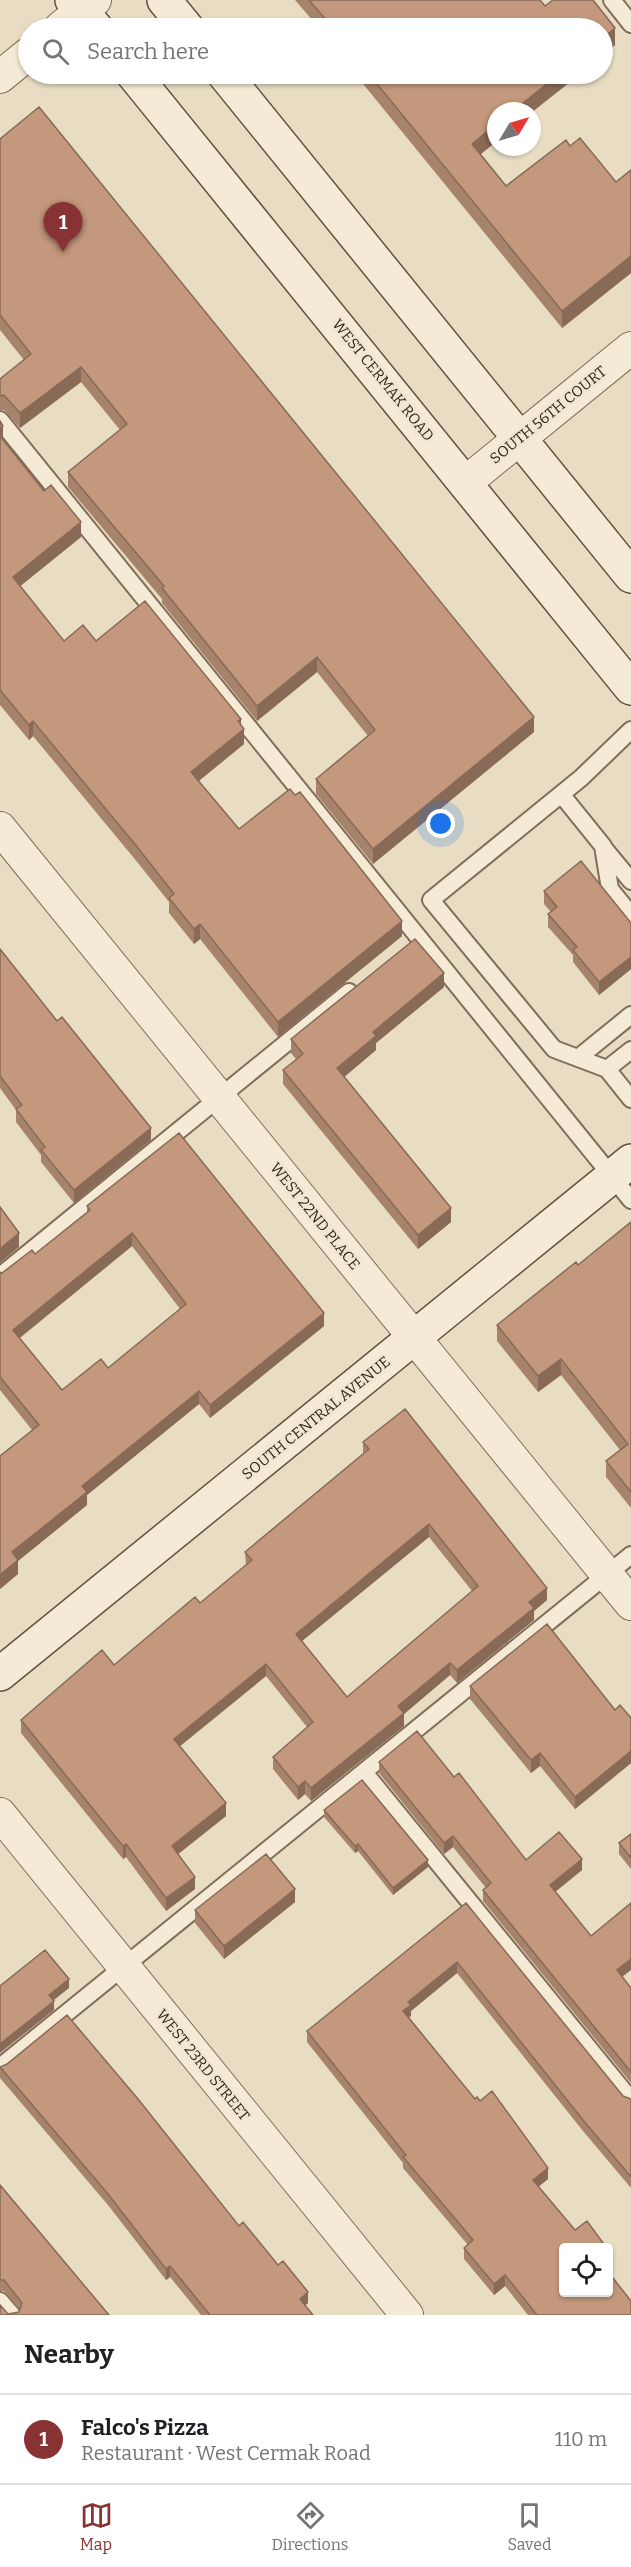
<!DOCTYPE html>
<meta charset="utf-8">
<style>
:root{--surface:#fff;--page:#f6f6f6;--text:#202124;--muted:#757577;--line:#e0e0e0;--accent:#893234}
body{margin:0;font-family:Bitter,serif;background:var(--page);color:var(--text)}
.controls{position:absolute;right:18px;bottom:18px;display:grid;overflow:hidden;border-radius:6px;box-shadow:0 2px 4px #0004}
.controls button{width:54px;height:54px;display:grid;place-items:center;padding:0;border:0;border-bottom:2px solid var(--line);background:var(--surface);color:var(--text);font:30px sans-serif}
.compass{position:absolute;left:487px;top:102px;width:54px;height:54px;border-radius:50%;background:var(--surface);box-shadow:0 2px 4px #0004;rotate:52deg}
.you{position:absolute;left:441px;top:824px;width:21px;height:21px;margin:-15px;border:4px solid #fff;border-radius:50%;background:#1a73e8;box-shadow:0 0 0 9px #1a73e833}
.badge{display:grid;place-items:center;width:39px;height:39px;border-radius:50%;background:var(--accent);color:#fff;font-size:20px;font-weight:700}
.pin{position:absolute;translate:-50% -50px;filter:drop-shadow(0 2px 3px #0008)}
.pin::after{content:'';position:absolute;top:32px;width:21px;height:18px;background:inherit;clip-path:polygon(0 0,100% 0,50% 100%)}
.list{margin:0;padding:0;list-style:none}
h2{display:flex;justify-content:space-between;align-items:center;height:78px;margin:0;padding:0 24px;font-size:26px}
h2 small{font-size:20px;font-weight:400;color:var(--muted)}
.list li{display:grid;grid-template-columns:39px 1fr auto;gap:18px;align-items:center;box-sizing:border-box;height:90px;padding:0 24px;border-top:2px solid var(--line)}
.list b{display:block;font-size:22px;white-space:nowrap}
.list p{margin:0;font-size:20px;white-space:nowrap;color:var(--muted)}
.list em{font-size:20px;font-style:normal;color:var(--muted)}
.icon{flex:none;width:33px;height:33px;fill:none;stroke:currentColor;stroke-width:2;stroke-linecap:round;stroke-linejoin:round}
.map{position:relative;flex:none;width:631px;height:2315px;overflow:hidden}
.search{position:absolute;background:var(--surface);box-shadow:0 2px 4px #0004;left:18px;right:18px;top:18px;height:66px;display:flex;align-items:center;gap:15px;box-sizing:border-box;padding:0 21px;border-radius:33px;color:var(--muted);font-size:22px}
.sheet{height:168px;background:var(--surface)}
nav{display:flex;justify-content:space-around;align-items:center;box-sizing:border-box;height:84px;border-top:2px solid var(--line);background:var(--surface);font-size:16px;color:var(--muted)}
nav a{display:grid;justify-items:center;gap:3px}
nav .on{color:var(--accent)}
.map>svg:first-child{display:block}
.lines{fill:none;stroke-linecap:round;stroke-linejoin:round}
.lane-casing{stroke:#806e5b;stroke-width:20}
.street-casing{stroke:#806e5b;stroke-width:34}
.secondary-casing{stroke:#62503f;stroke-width:36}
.lane{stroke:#f4ead5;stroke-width:16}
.street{stroke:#f4ead5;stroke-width:32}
.secondary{stroke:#f4ead5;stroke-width:33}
.wall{fill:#a8836b;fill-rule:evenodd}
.shaded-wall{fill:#886a57}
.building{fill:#c3987c;stroke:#886a57;stroke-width:1.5;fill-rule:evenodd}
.labels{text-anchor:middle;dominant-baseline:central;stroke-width:6;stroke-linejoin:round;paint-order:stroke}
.street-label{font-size:15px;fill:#32271e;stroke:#f1e7d1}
</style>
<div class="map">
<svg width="631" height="2315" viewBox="0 0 631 2315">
<rect width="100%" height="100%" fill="#e8dcc2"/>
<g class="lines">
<defs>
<path id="lane" d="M 612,0 L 631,24
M 0,420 L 631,1200
M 631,730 L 581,778 L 431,900 L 554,1049 L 607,1069 L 631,1099
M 561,794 L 603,846 L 610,889 L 631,915
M 603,847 L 631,881
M 578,1058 L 631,1015
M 607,1069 L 631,1050
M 0,1276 L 349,992
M 364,1772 L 631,2100
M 0,2067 L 631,1555
M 0,2301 L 12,2315"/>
<path id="street" d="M 60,28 L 95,0
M 0,77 L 28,54
M 465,483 L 631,348
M 0,828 L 631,1604
M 0,1814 L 407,2315"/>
<path id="secondary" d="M 72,0 L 96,28
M 164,0 L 187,28
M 133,74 L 631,688
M 224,74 L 631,576
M 0,1674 L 631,1161"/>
</defs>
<use href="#lane" class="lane-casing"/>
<use href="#street" class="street-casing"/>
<use href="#secondary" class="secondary-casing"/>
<use href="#lane" class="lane"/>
<use href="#street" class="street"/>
<use href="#secondary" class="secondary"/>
</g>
<path class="wall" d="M 295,0 L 540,0 L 545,6 L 553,0 L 593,0 L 615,28 L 615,45 L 603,55 L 603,28 L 319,28 Z
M 355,74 L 580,74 L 532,112 L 532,111 L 481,154 L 506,186 L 570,146 L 616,182 L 631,170 L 631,273 L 562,328 Z
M 0,139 L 534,732 L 373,864 L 316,794 L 316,779 L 368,736 L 317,672 L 257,721 L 162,603 L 162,599 L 68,487 L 68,472 L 120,430 L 81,382 L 20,428 L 4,410 L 0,411 L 0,379 L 24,360 L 0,330 Z
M 0,421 L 3,441 L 81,537 L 20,586 L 64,641 L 96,641 L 241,724 L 244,744 L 199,781 L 239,829 L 402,936 L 278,1037 L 200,939 L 194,944 L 169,913 L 169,902 L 138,863 L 33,736 L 29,740 L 0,705 Z
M 544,891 L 631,923 L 631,969 L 599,995 L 573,962 L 573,955 L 548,927 L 548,914 L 551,912 L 544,904 Z
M 0,949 L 151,1140 L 74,1203 L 41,1162 L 41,1155 L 16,1122 L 16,1110 L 0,1088 Z
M 444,987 L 376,1043 L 376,1050 L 344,1077 L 451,1222 L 418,1249 L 283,1084 L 283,1070 L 296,1059 L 291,1053 L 291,1039 Z
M 87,1206 L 324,1326 L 210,1418 L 199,1404 L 87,1495 L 87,1505 L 18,1561 L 18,1574 L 0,1589 L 0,1456 L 32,1430 L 0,1390 L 0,1272 L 2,1273 L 35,1254 L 87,1212 ZM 132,1246 L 180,1309 L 108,1368 L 62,1390 L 20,1338 Z
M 631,1222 L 631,1508 L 606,1477 L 606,1461 L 620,1450 L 561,1375 L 538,1392 L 497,1341 L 497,1325 L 578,1265 Z
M 363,1442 L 547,1600 L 534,1611 L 534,1620 L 457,1683 L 450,1675 L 404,1714 L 404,1726 L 311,1801 L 305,1794 L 298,1800 L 273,1769 L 273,1757 L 307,1727 L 266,1676 L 180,1746 L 226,1816 L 178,1854 L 195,1889 L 166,1911 L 126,1857 L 123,1859 L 21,1733 L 21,1720 L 114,1665 L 200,1603 L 246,1565 L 245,1552 L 363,1454 ZM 429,1537 L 472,1591 L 347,1697 L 302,1641 Z
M 470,1686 L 631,1718 L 631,1763 L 575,1809 L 540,1766 L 531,1773 L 470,1699 Z
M 379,1762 L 454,1777 L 526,1860 L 582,1870 L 555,1892 L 631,1988 L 631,2083 L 483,1901 L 483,1890 L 486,1888 L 453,1847 L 444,1854 L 379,1773 Z
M 324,1810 L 428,1867 L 393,1895 L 358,1851 L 355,1853 L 324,1817 Z
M 631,1834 L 631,1869 L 619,1854 L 619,1843 Z
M 295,1902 L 224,1959 L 195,1923 L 195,1910 Z
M 466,1903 L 623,2096 L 631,2099 L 631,2188 L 583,2131 L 457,1973 L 411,2011 L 411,2016 L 409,2017 L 475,2099 L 548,2179 L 539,2186 L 564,2247 L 631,2315 L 528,2315 L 505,2286 L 494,2295 L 464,2259 L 464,2248 L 468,2245 L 403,2168 L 403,2163 L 307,2042 L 307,2031 Z
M 0,2066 L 239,2226 L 308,2303 L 305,2305 L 313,2315 L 201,2315 L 170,2277 L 166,2280 L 108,2205 L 0,2078 Z
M 0,2185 L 109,2315 L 8,2314 L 19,2312 L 20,2310 L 4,2291 L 0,2291 Z"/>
<path class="shaded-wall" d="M 615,28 L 615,45 L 603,55 L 603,38 Z
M 559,74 L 580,74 L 532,112 L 532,111 L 513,111 Z
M 496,124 L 496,142 L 472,161 L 472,144 Z
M 631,256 L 631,273 L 562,328 L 562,311 Z
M 81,367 L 81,382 L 20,428 L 20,413 Z
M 3,426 L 3,441 L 0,444 L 0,429 Z
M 81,522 L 81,537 L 13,592 L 13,577 Z
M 317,657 L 317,672 L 257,721 L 257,706 Z
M 534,717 L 534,732 L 373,864 L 373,849 Z
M 241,719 L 241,732 L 244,729 L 244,744 L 191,787 L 191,772 Z
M 33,721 L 33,736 L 29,740 L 29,725 Z
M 402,921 L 402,936 L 278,1037 L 278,1022 Z
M 200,924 L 200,939 L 194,944 L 194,929 Z
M 631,957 L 631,969 L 599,995 L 599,982 Z
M 444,973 L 444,987 L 376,1043 L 376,1050 L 337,1083 L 337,1068 L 373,1032 Z
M 151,1128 L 151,1140 L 74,1203 L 74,1190 Z
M 451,1208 L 451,1222 L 418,1249 L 418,1235 Z
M 19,1233 L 19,1247 L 0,1263 L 0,1249 Z
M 132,1233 L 132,1246 L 13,1343 L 13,1330 Z
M 324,1313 L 324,1326 L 210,1418 L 210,1405 Z
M 561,1359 L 561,1375 L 538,1392 L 538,1376 Z
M 199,1391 L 199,1404 L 87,1495 L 87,1505 L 18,1561 L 18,1574 L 0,1589 L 0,1575 L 12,1552 L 82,1486 Z
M 429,1524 L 429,1537 L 296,1646 L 296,1634 Z
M 547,1588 L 547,1600 L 534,1611 L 534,1620 L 457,1683 L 457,1670 L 529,1602 Z
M 450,1663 L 450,1675 L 404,1714 L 404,1726 L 311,1801 L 311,1788 L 398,1706 Z
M 266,1664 L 266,1676 L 174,1751 L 174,1739 Z
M 631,1751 L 631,1763 L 575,1809 L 575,1797 Z
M 540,1753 L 540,1766 L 531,1773 L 531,1760 Z
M 305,1781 L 305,1794 L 298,1800 L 298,1787 Z
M 226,1803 L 226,1816 L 172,1859 L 172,1846 Z
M 453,1836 L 453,1847 L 444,1854 L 444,1843 Z
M 126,1844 L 126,1857 L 123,1859 L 123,1846 Z
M 358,1844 L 358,1851 L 355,1853 L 355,1846 Z
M 582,1859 L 582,1870 L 550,1896 L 550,1885 Z
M 428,1860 L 428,1867 L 393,1895 L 393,1888 Z
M 195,1877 L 195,1889 L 166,1911 L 166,1898 Z
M 295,1889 L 295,1902 L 224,1959 L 224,1946 Z
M 631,1959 L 631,1970 L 617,1981 L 617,1970 Z
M 457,1962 L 457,1973 L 411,2011 L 411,2016 L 403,2022 L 403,2011 L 408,2002 Z
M 69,1979 L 69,1988 L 49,2004 L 49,1995 Z
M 54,2001 L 54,2010 L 0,2053 L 0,2044 Z
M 548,2168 L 548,2179 L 533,2191 L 533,2180 Z
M 170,2266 L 170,2277 L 166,2280 L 166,2269 Z
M 505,2275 L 505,2286 L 494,2295 L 494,2284 Z
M 308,2292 L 308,2303 L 300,2310 L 300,2299 Z"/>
<path class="building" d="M 309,0 L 540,0 L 545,6 L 553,0 L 593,0 L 615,28 L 603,38 L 603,28 L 333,28 Z
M 369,74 L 559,74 L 513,111 L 496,111 L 496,124 L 472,144 L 506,186 L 566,140 L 570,146 L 580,138 L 616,182 L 631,170 L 631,256 L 562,311 Z
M 39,107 L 534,717 L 373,849 L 316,779 L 375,730 L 317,657 L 257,706 L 162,588 L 164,586 L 68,472 L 127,424 L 81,367 L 20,413 L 4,395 L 0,396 L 0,379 L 31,354 L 0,315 L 0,139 Z
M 0,421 L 3,426 L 0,429 Z
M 0,436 L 44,491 L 51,485 L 81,522 L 13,577 L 64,641 L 83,625 L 96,641 L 145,601 L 241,719 L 238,721 L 244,729 L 191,772 L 239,829 L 290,789 L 295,795 L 300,792 L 402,921 L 278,1022 L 200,924 L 194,929 L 169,898 L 174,894 L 138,848 L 33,721 L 29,725 L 0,690 Z
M 581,861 L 631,923 L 631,957 L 599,982 L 573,950 L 577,947 L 548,914 L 557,907 L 544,891 Z
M 415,939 L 444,973 L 373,1032 L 376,1036 L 337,1068 L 451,1208 L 418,1235 L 283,1070 L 303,1054 L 291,1039 Z
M 0,949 L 57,1021 L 62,1017 L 151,1128 L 74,1190 L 41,1150 L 45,1147 L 16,1109 L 22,1105 L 0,1076 Z
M 179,1133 L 324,1313 L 210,1405 L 199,1391 L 82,1486 L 87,1492 L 12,1552 L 18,1560 L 0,1575 L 0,1456 L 39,1425 L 0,1377 L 0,1272 L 2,1273 L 32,1250 L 35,1254 L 90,1210 L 87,1206 ZM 132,1233 L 186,1304 L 108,1368 L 101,1359 L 62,1390 L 13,1330 Z
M 0,1207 L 19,1233 L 0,1249 Z
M 631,1222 L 631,1492 L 606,1461 L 628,1444 L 561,1359 L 538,1376 L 497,1325 L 576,1262 L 578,1265 Z
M 405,1409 L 547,1588 L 529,1602 L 534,1608 L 457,1670 L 450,1663 L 398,1706 L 404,1713 L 311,1788 L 305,1781 L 298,1787 L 273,1757 L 313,1722 L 266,1664 L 174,1739 L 226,1803 L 172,1846 L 195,1877 L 166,1898 L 126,1844 L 123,1846 L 21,1720 L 102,1650 L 114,1665 L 195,1597 L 200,1603 L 252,1560 L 245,1552 L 369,1449 L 363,1442 ZM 429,1524 L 478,1586 L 347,1697 L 296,1634 Z
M 547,1624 L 615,1710 L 620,1705 L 631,1718 L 631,1751 L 575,1797 L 540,1753 L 531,1760 L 470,1686 Z
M 417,1731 L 454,1777 L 459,1773 L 526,1860 L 559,1832 L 582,1859 L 550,1885 L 591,1936 L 631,1903 L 631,1959 L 617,1970 L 631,1988 L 631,2072 L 483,1890 L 491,1883 L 453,1836 L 444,1843 L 379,1762 Z
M 362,1780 L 428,1860 L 393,1888 L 358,1844 L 355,1846 L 324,1810 Z
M 631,1834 L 631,1858 L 619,1843 Z
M 266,1854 L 295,1889 L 224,1946 L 195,1910 Z
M 466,1903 L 623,2096 L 631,2099 L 631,2177 L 583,2120 L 457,1962 L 408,2002 L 411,2005 L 403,2011 L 475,2099 L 477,2097 L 480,2101 L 492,2091 L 548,2168 L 533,2180 L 575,2230 L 587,2221 L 606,2247 L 564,2247 L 564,2292 L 609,2292 L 609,2273 L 631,2301 L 631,2315 L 537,2315 L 505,2275 L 494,2284 L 464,2248 L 473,2240 L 403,2157 L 406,2155 L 307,2031 Z
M 45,1950 L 69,1979 L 49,1995 L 54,2001 L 0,2044 L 0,1986 Z
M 67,2015 L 138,2099 L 239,2226 L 243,2222 L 278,2265 L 283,2261 L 308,2292 L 300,2299 L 313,2315 L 210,2315 L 170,2266 L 166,2269 L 108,2194 L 0,2067 L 7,2064 Z
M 0,2185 L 109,2315 L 0,2315 L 0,2305 L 8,2314 L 19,2312 L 22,2303 L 4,2280 L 0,2280 Z"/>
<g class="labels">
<g class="street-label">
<text transform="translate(383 380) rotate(51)">WEST CERMAK ROAD</text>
<text transform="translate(548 415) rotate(-39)">SOUTH 56TH COURT</text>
<text transform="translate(315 1216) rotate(51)">WEST 22ND PLACE</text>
<text transform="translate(316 1418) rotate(-39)">SOUTH CENTRAL AVENUE</text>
<text transform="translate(203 2065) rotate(51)">WEST 23RD STREET</text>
</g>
</g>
</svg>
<div class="controls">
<button><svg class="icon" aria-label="locate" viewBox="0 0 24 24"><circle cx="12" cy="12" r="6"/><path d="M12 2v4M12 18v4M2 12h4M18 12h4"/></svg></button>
</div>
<svg class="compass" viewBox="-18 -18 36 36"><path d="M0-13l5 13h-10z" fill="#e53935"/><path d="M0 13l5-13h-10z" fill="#757577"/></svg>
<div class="you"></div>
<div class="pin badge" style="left:63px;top:252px">1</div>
<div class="search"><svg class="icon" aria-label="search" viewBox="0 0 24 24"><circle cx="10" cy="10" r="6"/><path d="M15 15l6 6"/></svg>Search here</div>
</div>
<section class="sheet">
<h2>Nearby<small></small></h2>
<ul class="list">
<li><span class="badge">1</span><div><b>Falco's Pizza</b><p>Restaurant · West Cermak Road</p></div><em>110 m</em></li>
</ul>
</section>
<nav>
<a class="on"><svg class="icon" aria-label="map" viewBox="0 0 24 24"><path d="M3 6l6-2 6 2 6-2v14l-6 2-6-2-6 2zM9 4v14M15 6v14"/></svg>Map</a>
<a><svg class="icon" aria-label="directions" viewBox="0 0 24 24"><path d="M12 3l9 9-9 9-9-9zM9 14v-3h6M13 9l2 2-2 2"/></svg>Directions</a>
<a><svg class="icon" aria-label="saved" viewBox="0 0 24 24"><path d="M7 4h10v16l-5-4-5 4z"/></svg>Saved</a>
</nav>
